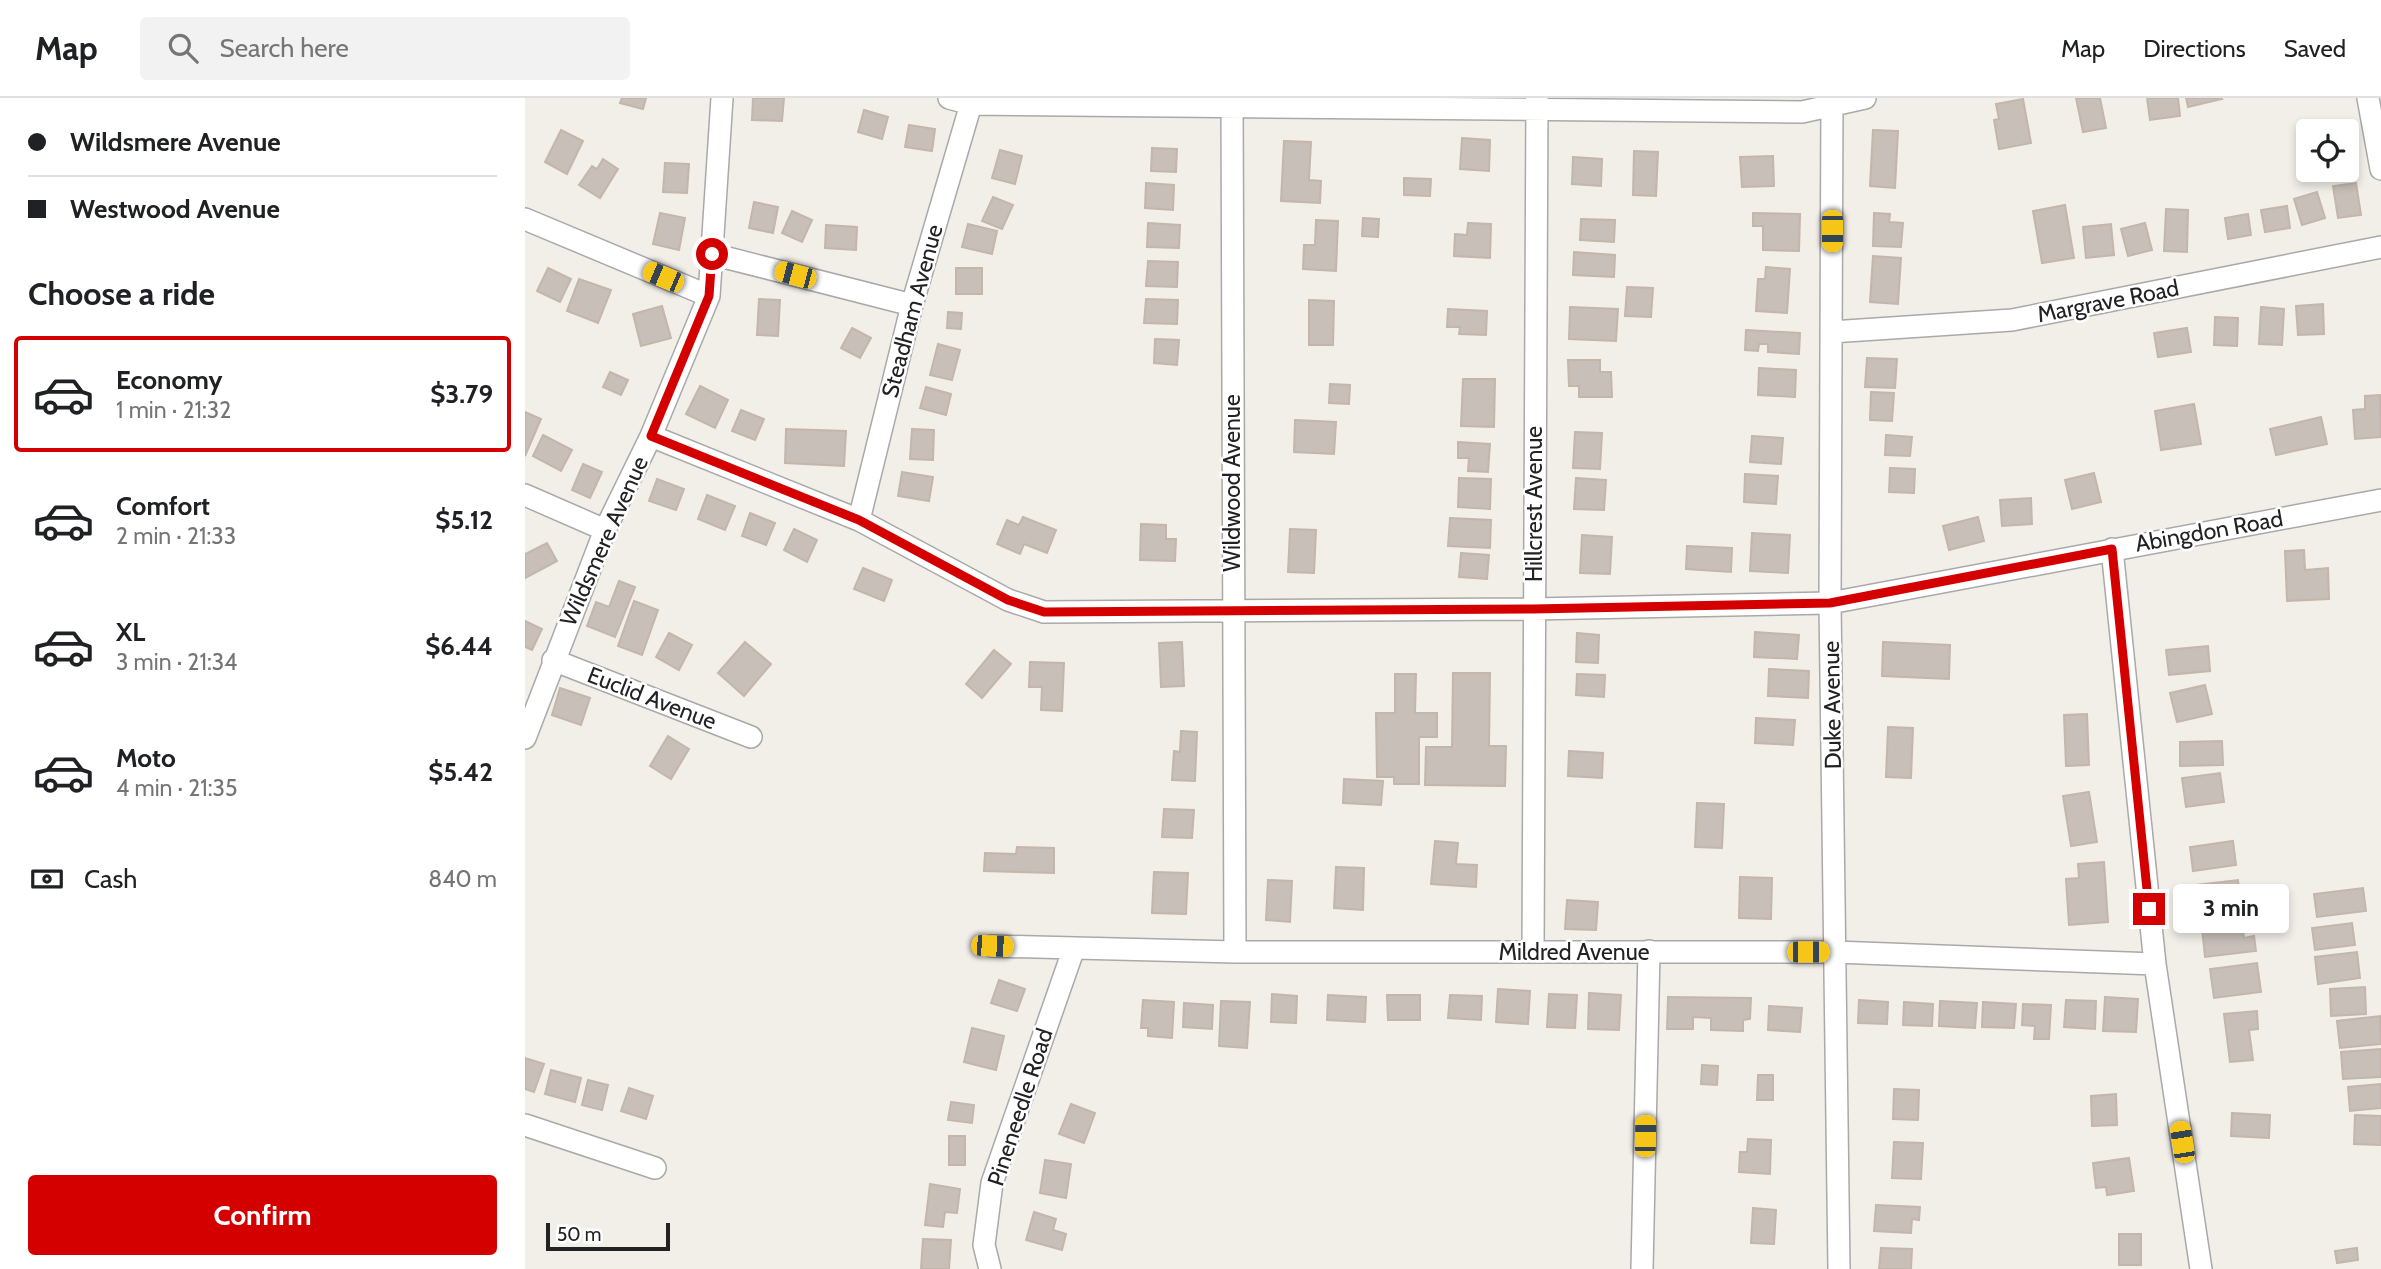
<!DOCTYPE html>
<meta charset="utf-8">
<style>
:root{--surface:#fff;--page:#f2f2f2;--text:#202124;--muted:#757577;--line:#e0e0e0;--accent:#d40000}
body{margin:0;font-family:Cabin,sans-serif;background:var(--page);color:var(--text);height:100vh;display:flex;flex-direction:column;font-size:26px;white-space:nowrap}
*{box-sizing:border-box;margin:0}
p{font-size:23px;color:var(--muted)}
.icon{flex:none;width:38px;height:38px;fill:none;stroke:currentColor;stroke-width:2;stroke-linecap:round;stroke-linejoin:round}
.map{position:relative;flex:1;overflow:hidden}
.drawer{display:flex;flex-direction:column;background:var(--surface);width:525px}
.drawer>*{flex:none}
.guide{display:grid;align-content:center;height:154px;padding:0 28px;background:var(--surface)}
.controls{position:absolute;left:1771px;top:21px;display:grid;gap:14px}
.controls a{display:grid;place-items:center;width:63px;height:63px;border-radius:7px;background:var(--surface);box-shadow:0 4px 10px #0003;font-size:35px}
.scale{position:absolute;left:21px;bottom:18px;width:124px;box-sizing:border-box;padding-left:7px;border:4px solid #222;border-top:0;font-size:19px;line-height:24px;white-space:nowrap;color:#222;-webkit-text-stroke:5px #fff;paint-order:stroke}
.end{position:absolute;width:32px;height:32px;margin:-16px;border:9px solid #d40000;background:#fff;box-shadow:0 0 0 4px #fff}
.from{border-radius:50%}
.bubble{position:absolute;height:49px;border-radius:7px;background:var(--surface);box-shadow:0 4px 10px #0003;font-size:23px;font-weight:700;line-height:49px;text-align:center}
.car{position:absolute;width:21px;height:42px;margin:-21px -10px;border-radius:9px;box-shadow:0 0 5px 2px #0007;background:linear-gradient(#f5c518 24%,#345 0 40%,#f5c518 0 76%,#345 0 86%,#f5c518 0)}
.guide b{display:flex;align-items:center;gap:24px;height:66px;font-size:26px}
.guide b+b{border-top:2px solid var(--line)}
.guide i{width:18px;height:18px;background:var(--text)}
ul{padding:0;list-style:none}
li{display:flex;align-items:center;gap:21px;height:116px;margin:0 14px 10px;padding:0 14px;border:4px solid transparent;border-radius:7px}
li div{flex:1}
li b{display:block;font-size:26px}
li em{font-style:normal;font-weight:700}
li.selected{border-color:var(--accent)}
li>.icon{width:63px;height:63px;stroke-width:1.5}
h2{padding:0 28px;font-size:32px;line-height:84px}
.pay{display:flex;align-items:center;gap:18px;height:77px;padding:0 28px;font-size:26px}
.pay p{margin-inline-start:auto}
.cta{display:flex;gap:14px;margin-top:auto;padding:14px 28px}
.cta a{flex:1;height:80px;border-radius:7px;background:var(--accent);color:#fff;font-size:28px;font-weight:700;line-height:80px;text-align:center}
header{display:flex;align-items:center;gap:42px;box-sizing:border-box;height:98px;padding:0 35px;background:var(--surface);border-bottom:2px solid var(--line)}
header strong{font-size:33px}
nav{display:flex;gap:38px;margin-inline-start:auto;font-size:24px}
.search{width:490px;height:63px;background:var(--page);display:flex;align-items:center;gap:18px;box-sizing:border-box;padding:0 24px;border-radius:7px;color:var(--muted);font-size:26px}
main{display:flex;flex:1;min-height:0}
.map>svg:first-child{display:block}
.building{fill:#c7bfb8;stroke:#c4b6ab;stroke-width:2}
.lines{fill:none;stroke-linecap:round;stroke-linejoin:round}
.minor-casing{stroke:#a9a9a9;stroke-width:24}
.minor{stroke:#fff;stroke-width:21}
.route{stroke:#d40000;stroke-width:9}
.labels{text-anchor:middle;stroke-width:5;stroke-linejoin:round;paint-order:stroke}
.street-label{font-size:23px;fill:#222;stroke:#fff}
</style>
<header>
<strong>Map</strong>
<div class="search"><svg class="icon" aria-label="search" viewBox="0 0 24 24"><circle cx="10" cy="10" r="6"/><path d="M15 15l6 6"/></svg>Search here</div>
<nav><a>Map</a><a>Directions</a><a>Saved</a></nav>
</header>
<main>
<section class="drawer">
<div class="guide">
<b><i class="from"></i>Wildsmere Avenue</b>
<b><i></i>Westwood Avenue</b>
</div>
<h2>Choose a ride</h2>
<ul>
<li class="selected"><svg class="icon" aria-label="car" viewBox="0 0 24 24"><path d="M5 17H2v-5l4-1 3-4h7l3 4 3 1v5h-3M9 17h6M6 11h13"/><circle cx="7" cy="17" r="2"/><circle cx="17" cy="17" r="2"/></svg><div><b>Economy</b><p>1 min · 21:32</p></div><em>$3.79</em></li>
<li><svg class="icon" aria-label="car" viewBox="0 0 24 24"><path d="M5 17H2v-5l4-1 3-4h7l3 4 3 1v5h-3M9 17h6M6 11h13"/><circle cx="7" cy="17" r="2"/><circle cx="17" cy="17" r="2"/></svg><div><b>Comfort</b><p>2 min · 21:33</p></div><em>$5.12</em></li>
<li><svg class="icon" aria-label="car" viewBox="0 0 24 24"><path d="M5 17H2v-5l4-1 3-4h7l3 4 3 1v5h-3M9 17h6M6 11h13"/><circle cx="7" cy="17" r="2"/><circle cx="17" cy="17" r="2"/></svg><div><b>XL</b><p>3 min · 21:34</p></div><em>$6.44</em></li>
<li><svg class="icon" aria-label="car" viewBox="0 0 24 24"><path d="M5 17H2v-5l4-1 3-4h7l3 4 3 1v5h-3M9 17h6M6 11h13"/><circle cx="7" cy="17" r="2"/><circle cx="17" cy="17" r="2"/></svg><div><b>Moto</b><p>4 min · 21:35</p></div><em>$5.42</em></li>
</ul>
<div class="pay"><svg class="icon" aria-label="cash" viewBox="0 0 24 24"><path d="M3 7h18v10H3z"/><circle cx="12" cy="12" r="2"/></svg>Cash<p>840 m</p></div>
<div class="cta"><a>Confirm</a></div>
</section>
<div class="map">
<svg width="1856" height="1171" viewBox="0 0 1856 1171">
<rect width="100%" height="100%" fill="#f2efe9"/>
<!-- building -->
<path class="building" d="M97 0H121L118 11 95 5Z
M228 0H259L257 23 227 22Z
M1551 0H1575L1581 30 1558 34Z
M1622 0H1653L1655 18 1625 22Z
M1661 0H1696L1697 1 1663 9Z
M1498 1 1506 45 1474 51 1469 22 1474 21 1471 6Z
M339 12 363 19 357 41 333 34Z
M384 27 410 31 407 53 380 49Z
M36 32 58 43 42 76 20 64Z
M1348 32 1373 33 1370 90 1345 88Z
M937 40 965 42 964 73 935 71Z
M759 43 786 44 784 82 796 83 795 105 756 103Z
M627 50 652 51 651 74 626 73Z
M475 52 497 58 490 86 467 80Z
M1109 53 1133 54 1131 98 1108 97Z
M1248 58 1249 88 1217 89 1215 59Z
M1048 59 1077 61 1076 88 1047 86Z
M78 61 93 71 75 100 54 87 67 68 72 71Z
M140 65 164 66 162 95 138 94Z
M879 80 906 81 905 98 879 97Z
M621 85 649 87 648 112 620 110Z
M1831 85 1836 117 1813 120 1808 88Z
M1792 94 1800 120 1777 127 1769 101Z
M468 99 488 107 477 131 457 123Z
M229 104 253 109 248 135 224 130Z
M1540 107 1549 160 1517 165 1508 113Z
M1762 108 1765 130 1740 134 1736 112Z
M1641 111 1663 112 1662 154 1639 153Z
M267 113 287 122 277 144 257 135Z
M135 115 160 120 154 152 128 146Z
M1228 115 1275 116 1274 153 1238 152V128H1228Z
M1349 115 1365 116 1364 124 1378 125 1376 149 1348 148Z
M1723 116 1726 137 1703 141 1700 120Z
M838 120 854 121 853 139 837 138Z
M1056 121 1090 122 1089 144 1055 142Z
M791 122 813 123 811 173 778 171 779 147H790Z
M623 125 655 127 654 150 622 149Z
M943 125 966 126 965 160 929 158 930 136 942 137Z
M1620 125 1627 152 1603 158 1596 131Z
M443 126 472 133 467 156 437 149Z
M1586 126 1589 157 1561 160 1558 129Z
M301 127 332 129 331 152 300 150Z
M1049 154 1090 157 1089 179 1048 177Z
M1348 158 1376 160 1373 206 1345 204Z
M623 163 653 164 652 189 621 188Z
M1241 169 1265 171 1262 215 1231 213 1233 181H1240Z
M23 170 46 181 35 204 12 193Z
M431 170H457V196H431Z
M54 181 86 192 73 225 42 213Z
M1102 189 1128 190 1126 219 1100 218Z
M234 201 255 202 253 238 232 237Z
M621 201 653 202 652 226 619 225Z
M784 202 809 203 808 247H784Z
M1798 206 1799 236 1773 237 1771 208Z
M137 208 146 240 116 248 108 216Z
M1045 209 1093 211 1091 243 1044 241Z
M1736 209 1759 211 1757 247 1734 246Z
M923 211 962 213 961 237 934 236 935 229H922Z
M423 214 437 215 436 231 422 230Z
M1690 219 1713 220 1712 248 1689 247Z
M327 230 346 240 335 260 316 250Z
M1662 230 1666 254 1633 259 1629 235Z
M1221 232 1275 235 1274 256 1243 254V246H1234L1233 253 1220 252Z
M630 241 654 242 652 267 629 265Z
M413 246 435 252 427 282 405 277Z
M1342 260 1372 261 1370 290 1340 289Z
M1043 262H1075V274H1086L1087 299H1054V288H1044Z
M1234 270 1271 272 1270 299 1233 297Z
M85 274 103 282 96 297 78 289Z
M938 281H970L969 329 936 328Z
M805 286 825 287 824 306 804 305Z
M175 288 203 302 190 330 161 316Z
M401 289 426 296 421 317 395 310Z
M1346 294 1369 295 1367 323 1345 322Z
M1855 297 1856 339 1830 341 1828 312 1840 311V298Z
M1669 306 1676 346 1636 352 1630 313Z
M216 312 239 321 230 342 207 333Z
M0 314 16 321 0 358Z
M1796 319 1802 346 1751 357 1745 331Z
M770 322 811 324 809 356 769 354Z
M261 331 321 333 319 368 260 365Z
M387 331 409 332 408 362 385 361Z
M1050 334 1077 335 1075 371 1048 370Z
M18 337 47 352 36 373 8 358Z
M1361 337 1387 339 1385 358 1360 357Z
M1227 338 1258 340 1256 366 1225 364Z
M933 344 965 346 963 374 943 373 944 360H933Z
M58 366 77 374 65 400 47 392Z
M1365 370 1390 371 1389 395 1364 394Z
M377 374 408 379 404 403 373 398Z
M1569 375 1576 404 1547 411 1540 382Z
M1220 376 1253 378 1251 406 1219 404Z
M934 380 966 381 965 411 933 409Z
M1051 380 1081 382 1079 412 1049 411Z
M132 381 159 391 151 412 124 403Z
M182 397 210 408 200 432 173 421Z
M1506 400 1507 426 1477 428 1475 402Z
M225 415 250 425 241 447 217 438Z
M498 419 531 432 522 455 499 446 495 456 472 446 482 422 494 427Z
M1453 419 1459 443 1424 452 1418 428Z
M925 420 966 422 965 450 923 448Z
M616 426 641 427V441H651L650 463 615 462Z
M269 431 292 442 282 464 259 452Z
M765 431 791 432 789 475 763 474Z
M1227 435 1265 437 1263 475 1225 473Z
M1057 437 1087 439 1085 476 1055 475Z
M22 445 32 463 0 480V456Z
M1162 448 1207 450 1206 474 1161 471Z
M1779 452 1780 472 1803 470 1804 501 1762 503 1760 453Z
M936 455 964 457 962 481 934 479Z
M338 470 367 482 359 503 329 491Z
M94 483 110 489 90 539 62 528 71 504 84 509Z
M109 503 133 512 117 557 93 548Z
M0 523 17 531 7 552 0 549Z
M1230 534 1274 537 1272 561 1229 559Z
M144 535 167 547 154 572 131 559Z
M1052 535 1074 537 1073 565 1051 564Z
M220 544 246 566 219 598 193 575Z
M657 544 659 588 636 589 634 545Z
M1358 544 1425 547 1424 581 1357 578Z
M1683 548 1685 573 1644 577 1641 552Z
M469 552 486 566 457 600 441 586Z
M505 564 539 565 537 613 516 612 517 589H504Z
M1244 571 1284 573 1283 600 1243 598Z
M928 575H965L964 648H981L980 688 900 687 901 649H927Z
M870 576H891L890 615H912V639H894V686H869V679H852L851 615H870Z
M1052 576 1080 577 1079 599 1051 597Z
M1680 587 1687 616 1652 624 1645 595Z
M35 590 65 600 56 627 27 617Z
M1562 616 1564 667 1541 668 1539 617Z
M1231 620 1270 622 1268 647 1230 645Z
M1363 629 1388 630 1386 680 1361 679Z
M656 633 672 634 670 683 647 682 649 653 655 654Z
M143 638 164 651 146 681 125 668Z
M1697 643 1698 667 1655 668V644Z
M1044 653 1078 655 1077 680 1043 678Z
M1695 675 1699 704 1661 709 1657 680Z
M819 681 858 683 856 707 818 705Z
M1564 694 1572 744 1546 748 1538 698Z
M1172 705 1199 706 1197 750 1170 749Z
M639 711 669 712 667 740 637 739Z
M910 743 933 745 931 766 952 767 951 789 906 786Z
M1708 743 1711 767 1668 773 1665 749Z
M492 749 529 750V775L459 773 460 755 491 756Z
M1579 764 1583 824 1544 827 1541 781 1554 780 1553 766Z
M811 769 839 770 838 812 809 810Z
M629 774 663 775 661 816 627 815Z
M1215 779 1247 780 1246 821 1214 820Z
M743 782 767 783 765 824 741 822Z
M1713 782 1716 809 1674 814 1670 787Z
M1838 790 1841 813 1792 819 1789 796Z
M1042 802 1073 804 1071 832 1040 831Z
M1717 825 1719 840 1729 838 1731 853 1680 859 1677 830Z
M1827 825 1830 847 1790 852 1787 830Z
M1832 854 1835 880 1793 886 1790 859Z
M1732 865 1736 894 1689 900 1685 871Z
M474 882 500 891 492 913 466 905Z
M1840 889 1841 916 1806 918 1805 891Z
M973 891 1005 893 1003 926 971 924Z
M1064 895 1096 897 1094 932 1063 931Z
M747 896 772 898 771 925 746 924Z
M1024 896 1052 897 1050 930 1022 929Z
M803 897 841 899 840 924 802 922Z
M862 897H895V922H863Z
M925 897 957 898 956 922 923 920Z
M1143 899 1226 900 1225 921 1218 922V933L1186 932V920L1168 919V931H1142Z
M1580 899 1613 901 1611 934 1578 933Z
M618 902 649 904 647 940 623 938V930H616Z
M1334 902 1363 904 1362 926 1333 925Z
M1541 902 1571 903 1570 931 1539 929Z
M696 903 725 904 722 950 694 948Z
M1415 903 1452 905 1450 930 1414 928Z
M1379 904 1408 906 1407 928 1378 927Z
M1458 904 1491 906 1489 930 1457 929Z
M659 905 688 907 687 931 658 929Z
M1498 906 1526 907 1524 941H1509L1510 928 1497 927Z
M1244 908 1277 910 1275 934 1243 932Z
M1732 913 1733 931 1724 932 1728 962 1705 964 1699 916Z
M1855 918 1856 946 1815 950 1812 923Z
M447 930 479 938 471 972 439 964Z
M1856 951V979L1818 981 1816 954Z
M0 960 19 966 9 994 0 991Z
M1177 967 1193 968 1192 987 1176 986Z
M26 972 56 980 50 1004 20 996Z
M1233 977H1248V1002H1232Z
M63 982 83 987 77 1012 57 1007Z
M1856 986V1010L1825 1013 1823 989Z
M104 990 128 998 121 1021 96 1013Z
M1369 991 1394 992 1393 1022 1368 1021Z
M1591 996 1592 1027 1567 1028 1566 998Z
M426 1004 449 1007 447 1025 423 1022Z
M546 1006 570 1015 559 1045 534 1036Z
M1707 1015 1745 1017 1744 1040 1706 1038Z
M1830 1017 1856 1018V1047L1829 1046Z
M424 1038H440V1067H424Z
M1223 1041 1246 1042 1245 1076 1214 1074 1215 1054H1222Z
M1369 1044 1398 1045 1396 1081 1367 1080Z
M1604 1060 1609 1093 1582 1097 1581 1089 1571 1090 1568 1065Z
M520 1062 546 1066 541 1100 515 1095Z
M405 1086 435 1091 432 1115 420 1114 418 1129 400 1127Z
M1351 1107 1395 1109 1394 1122 1387 1121 1386 1135 1349 1133Z
M1228 1110 1251 1112 1249 1146 1226 1145Z
M509 1114 531 1121 528 1132 541 1136 537 1152 501 1142Z
M1594 1136H1616V1167H1594Z
M398 1141 426 1142 424 1171H396Z
M1356 1150 1387 1151 1386 1171H1354Z
M1832 1150 1833 1162 1812 1165 1810 1153Z"/>
<g class="lines">
<!-- minor casing -->
<g class="minor-casing">
<path id="minor" d="M424 0 446 6 1277 14 1340 0
M707 0 710 854
M1307 0 1305 505 1314 1171
M1843 0 1856 71
M0 121 184 198
M187 156 387 207
M1306 234 1487 222 1856 149
M126 338 334 422 483 502 519 514 1008 511 1305 505 1856 402
M0 397 80 432
M334 422 387 207 446 6
M1587 451 1630 866 1676 1171
M28 562 226 639
M0 640 80 432 126 338 184 198 197 0
M467 848 710 854H1310L1630 866
M1008 854 1012 0
M0 1027 130 1070
M465 1171 459 1147 467 1085 549 850
M1117 1171 1124 853"/>
</g>
<!-- minor -->
<use href="#minor" class="minor"/>
</g>
<g class="lines">
<!-- route -->
<path class="route" d="M187 156 184 198 126 338 334 422 483 502 519 514 1008 511 1305 505 1587 451 1624 811"/>
</g>
<g class="labels">
<!-- street labels -->
<g class="street-label">
<text transform="translate(1583 203) rotate(-11)" y="8">Margrave Road</text>
<text transform="translate(387 213) rotate(-75)" y="8">Steadham Avenue</text>
<text transform="translate(707 385) rotate(-90)" y="8">Wildwood Avenue</text>
<text transform="translate(1009 406) rotate(-90)" y="8">Hillcrest Avenue</text>
<text transform="translate(1684 433) rotate(-10)" y="8">Abingdon Road</text>
<text transform="translate(79 443) rotate(-66)" y="8">Wildsmere Avenue</text>
<text transform="translate(127 600) rotate(21)" y="8">Euclid Avenue</text>
<text transform="translate(1307 607) rotate(-91)" y="8">Duke Avenue</text>
<text x="1049" y="862">Mildred Avenue</text>
<text transform="translate(495 1009) rotate(-72)" y="8">Pineneedle Road</text>
</g>
</g>
</svg>
<div class="controls">
<a><svg class="icon" aria-label="locate" viewBox="0 0 24 24"><circle cx="12" cy="12" r="6"/><path d="M12 2v4M12 18v4M2 12h4M18 12h4"/></svg></a>
</div>
<div class="scale">50 m</div>
<i class="end from" style="left:187px;top:156px"></i>
<i class="end" style="left:1624px;top:811px"></i>
<div class="bubble" style="left:1648px;top:786px;width:116px">3 min</div>
<i class="car" style="left:1307px;top:133px;rotate:180deg"></i>
<i class="car" style="left:270px;top:177px;rotate:285deg"></i>
<i class="car" style="left:138px;top:179px;rotate:293deg"></i>
<i class="car" style="left:467px;top:848px;rotate:92deg"></i>
<i class="car" style="left:1283px;top:854px;rotate:90deg"></i>
<i class="car" style="left:1120px;top:1038px;rotate:1deg"></i>
<i class="car" style="left:1657px;top:1044px;rotate:351deg"></i>
</div>
</main>
